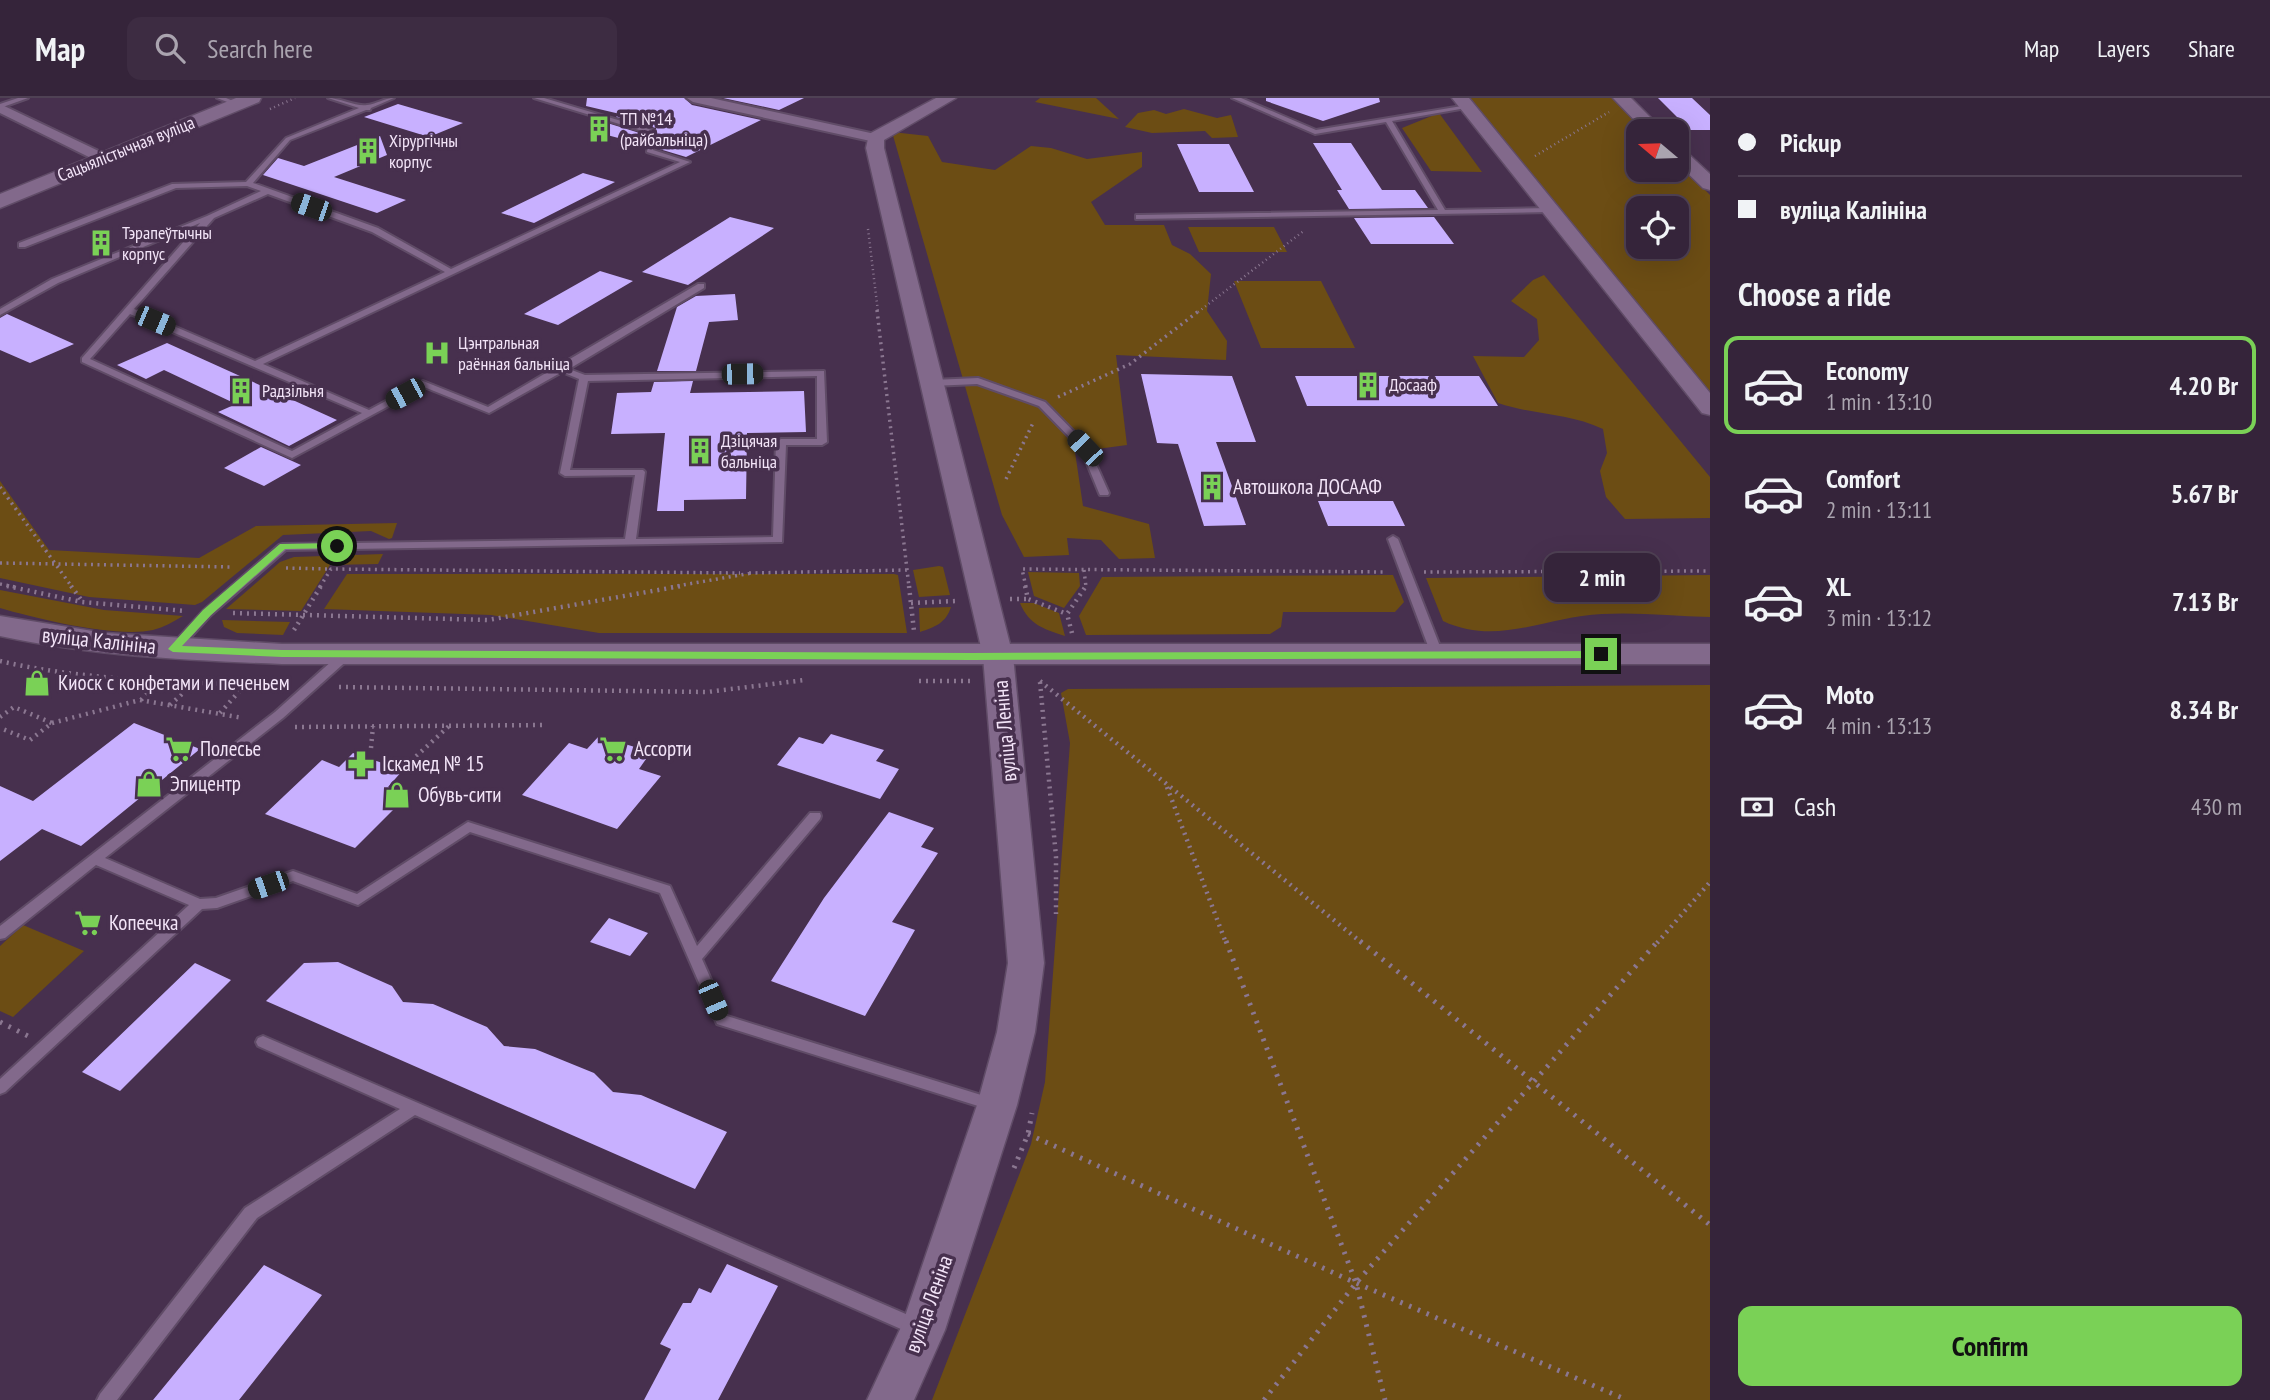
<!DOCTYPE html>
<meta charset="utf-8">
<style>
:root{--surface:#35243a;--page:#3d2c42;--text:#f1f3f6;--muted:#aaa4af;--line:#4f4154;--accent:#7ad156}
body{margin:0;font-family:"PT Sans Narrow",sans-serif;background:var(--page);color:var(--text);height:100vh;display:flex;flex-direction:column;font-size:26px;white-space:nowrap}
*{box-sizing:border-box;margin:0}
p{font-size:23px;color:var(--muted)}
.icon{flex:none;width:38px;height:38px;fill:none;stroke:currentColor;stroke-width:2;stroke-linecap:round;stroke-linejoin:round}
.map{position:relative;flex:1;overflow:hidden}
.drawer{display:flex;flex-direction:column;background:var(--surface);width:560px}
.drawer>*{flex:none}
.top-card{display:grid;align-content:center;height:154px;padding:0 28px;background:var(--surface)}
.needle{width:46px;rotate:289deg}
.controls{position:absolute;left:1626px;top:21px;display:grid;gap:14px}
.controls a{display:grid;place-items:center;width:63px;height:63px;border-radius:14px;background:var(--surface);box-shadow:0 7px 28px #0002,0 0 0 2px var(--line);font-size:35px}
.end{position:absolute;width:32px;height:32px;margin:-16px;border:9px solid #7ad156;background:#111;box-shadow:0 0 0 4px #111}
.from{border-radius:50%}
.bubble{position:absolute;height:49px;border-radius:14px;background:var(--surface);box-shadow:0 7px 28px #0002,0 0 0 2px var(--line);font-size:23px;font-weight:800;line-height:49px;text-align:center}
.car{position:absolute;width:21px;height:42px;margin:-21px -10px;border-radius:9px;box-shadow:0 0 5px 2px #0007;background:linear-gradient(#222 24%,#8ab4d8 0 40%,#222 0 76%,#8ab4d8 0 86%,#222 0)}
.top-card b{display:flex;align-items:center;gap:24px;height:66px;font-size:26px}
.top-card b+b{border-top:2px solid var(--line)}
.top-card i{width:18px;height:18px;background:var(--text)}
ul{padding:0;list-style:none}
li{display:flex;align-items:center;gap:21px;height:98px;margin:0 14px 10px;padding:0 14px;border:4px solid transparent;border-radius:14px}
li div{flex:1}
li b{display:block;font-size:26px}
li em{font-style:normal;font-weight:800}
li.active{border-color:var(--accent)}
li>.icon{width:63px;height:63px;stroke-width:1.5}
h2{padding:0 28px;font-size:32px;line-height:84px}
.pay{display:flex;align-items:center;gap:18px;height:77px;padding:0 28px;font-size:26px}
.pay p{margin-inline-start:auto}
.button{display:flex;gap:14px;margin-top:auto;padding:14px 28px}
.button a{flex:1;height:80px;border-radius:14px;background:var(--accent);color:#111;font-size:28px;font-weight:800;line-height:80px;text-align:center}
header{display:flex;align-items:center;gap:42px;box-sizing:border-box;height:98px;padding:0 35px;background:var(--surface);border-bottom:2px solid var(--line)}
header strong{font-size:33px}
nav{display:flex;gap:38px;margin-inline-start:auto;font-size:24px}
.search{width:490px;height:63px;background:var(--page);display:flex;align-items:center;gap:18px;box-sizing:border-box;padding:0 24px;border-radius:14px;color:var(--muted);font-size:26px}
main{display:flex;flex:1;min-height:0}
.map>svg:first-child{display:block}
.green{fill:#6c4d14;fill-rule:evenodd}
.building{fill:#c8b0ff}
.lines{fill:none;stroke-linecap:round;stroke-linejoin:round}
.service-casing{stroke:#604c67;stroke-width:4}
.minor-casing{stroke:#604c67;stroke-width:4}
.tertiary-casing{stroke:#604c67;stroke-width:3}
.secondary-casing{stroke:#604c67;stroke-width:3}
.path-far3{stroke:#8b7791;stroke-width:2.5;stroke-dasharray:1 3.5;stroke-linecap:butt}
.path-far2{stroke:#8b7791;stroke-width:3.5;stroke-dasharray:2 4.5;stroke-linecap:butt}
.path-far1{stroke:#8b7791;stroke-width:4.5;stroke-dasharray:2 5;stroke-linecap:butt}
.path{stroke:#8b7791;stroke-width:5;stroke-dasharray:2.5 7;stroke-linecap:butt}
.service{fill:#82698b;fill-rule:evenodd}
.minor{fill:#82698b;fill-rule:evenodd}
.tertiary{fill:#82698b;fill-rule:evenodd}
.secondary{fill:#82698b;fill-rule:evenodd}
.route{fill:#7ad156}
.labels{text-anchor:middle;stroke-width:7;stroke-linejoin:round;paint-order:stroke}
.far-poi-label{font-size:18px;fill:#f3e4f8;stroke:#47304e;text-anchor:start}
.far-street-label{font-size:18px;fill:#f3e4f8;stroke:#47304e}
.poi-label{font-size:21px;fill:#f3e4f8;stroke:#47304e;text-anchor:start}
.street-label{font-size:21px;fill:#f3e4f8;stroke:#47304e}
</style>
<header>
<strong>Map</strong>
<div class="search"><svg class="icon" aria-label="search" viewBox="0 0 24 24"><circle cx="10" cy="10" r="6"/><path d="M15 15l6 6"/></svg>Search here</div>
<nav><a>Map</a><a>Layers</a><a>Share</a></nav>
</header>
<main>
<div class="map">
<svg width="1710" height="1302" viewBox="0 0 1710 1302">
<rect width="100%" height="100%" fill="#47304e"/>
<!-- green -->
<path class="green" d="M1040 0H1096L1119 21 1035 4Z
M1465 0H1612L1645 33H1638V72H1676L1677 64 1710 97V298ZM1638 110H1676V149H1638Z
M1184 11 1217 20 1231 17 1238 39 1212 40 1205 33 1152 35 1125 29 1138 15 1154 12 1166 16Z
M1439 15 1482 74 1431 73 1402 30Z
M892 34 928 38 942 64 995 72 1031 48 1051 50 1087 61 1142 54V69L1091 104 1105 127H1164L1172 147 1190 156 1211 176 1207 213 1227 243 1226 262 1116 257 1127 347 1075 354 1083 408 1149 426 1155 460 1119 461 1101 442 1067 440 1069 457 1024 459 1002 417Z
M1188 129H1274L1287 154H1199Z
M1544 177 1710 379V420L1625 421 1606 399 1600 373 1607 355 1603 331C1569 315 1533 317 1498 305L1473 258 1524 259 1539 242 1537 221 1511 203 1533 182Z
M1234 183H1321L1355 250H1261Z
M0 383 49 452 199 460 256 428 397 425 392 440 389 441 371 433 283 437 202 504 195 507 89 499 0 480Z
M383 456 378 466 330 467 301 513 226 511 280 464 294 459Z
M939 468 943 469 950 497 919 499 913 472Z
M1028 474 1079 475 1080 488 1064 510 1034 498Z
M347 476H894L898 477 907 535H599L491 517 324 511Z
M1393 477 1404 504 1395 514H1283L1281 529 1270 536 1086 537 1079 518 1102 479Z
M1710 477V519C1674 518 1638 514 1602 516 1547 518 1498 549 1443 523L1426 480Z
M0 492 104 512 183 518C173 524 164 529 153 532 117 540 37 521 0 510Z
M1020 505H1034L1059 515 1065 538C1044 531 1029 527 1020 505Z
M951 509C946 525 935 529 920 534L919 510Z
M222 522 290 524 283 537 237 535 224 529Z
M1710 587V1302H932L1031 1046 1045 984 1070 645 1061 595 1068 591Z
M23 827 84 853 13 919 0 913V848Z"/>
<!-- building -->
<path class="building" d="M587 0H684L692 7 761 22 686 59 656 50V30L616 19 620 16 586 8Z
M723 0H804L779 12Z
M1266 0H1379L1380 4 1323 23 1266 3Z
M1658 0H1692L1710 17V32H1690Z
M398 6 463 25 429 39 364 19Z
M604 24 646 37 645 47 588 32Z
M380 38 387 57 334 79 406 102 377 115 263 77 278 60 304 68Z
M1313 45H1351L1382 92H1415L1428 110 1349 111 1337 92H1342Z
M1177 46H1229L1254 94H1199Z
M583 75 615 84 534 125 501 115Z
M730 119 774 130 688 187 642 174Z
M1434 119 1454 146H1371L1354 120Z
M600 173 633 183 558 227 524 216Z
M735 196 738 222 709 224 696 273H657L677 209 696 198Z
M7 216 74 246 30 265 0 252V220Z
M167 245 337 322 289 348 218 314 236 306 164 272 146 281 117 267Z
M1141 276 1232 278 1256 344H1216L1246 427 1204 428 1178 346 1157 345Z
M1295 278H1479L1498 308H1307Z
M693 283 690 295 804 293 806 334 747 335 746 401 684 402V413H657L665 335 611 336 617 295 651 294 654 284Z
M261 349 301 367 264 388 224 370Z
M1318 403H1393L1405 428H1328Z
M134 625 200 651 81 748 42 731 0 763V688L33 703Z
M831 636 884 652 876 663 899 671 880 701 777 667 799 639 823 646Z
M599 638 651 654 639 671 661 678 617 731 522 697 569 645 587 651Z
M353 655 403 672 388 689 409 696 355 750 265 716 322 662 339 669Z
M889 714 934 730 921 749 938 755 892 824 915 832 865 918 771 883 824 800Z
M609 820 648 835 630 858 590 844Z
M338 864 392 888 403 904 433 906 487 929 504 948 535 951 594 975 613 994 641 997 727 1034 695 1091 266 903 304 865Z
M195 865 231 882 120 993 82 974Z
M727 1166 778 1188 718 1302H644L671 1251 660 1246 683 1205H691L699 1190 711 1195Z
M264 1167 322 1197 239 1302H153Z"/>
<g class="lines">
<!-- service casing -->
<g class="service-casing">
<path id="service" d="M18 0H28L0 10V6Z
M217 0H226L240 6 235 7Z
M328 0C340 0 357 9 367 7 377 6 384 0 394 0L371 10 370 12H366L290 42 253 85 378 130 451 171 680 64 647 54 649 35 534 0H544L655 33 653 52 690 64 263 266 369 312 423 283 488 309 698 186H704V190L569 271 585 277 824 273 827 344 822 347H786L782 444 286 452 211 517 178 553H170L168 551 170 549 203 513 279 447 283 446 625 441 635 377 565 378 560 375 579 281 562 274 489 315 424 289 292 360 82 264V260L200 125 58 185 0 217V211L52 181 207 118 261 93 247 88 176 90 25 149H19V145L172 86 246 84 286 40 359 10ZM268 96 372 134 445 174 255 263 134 211 214 120ZM130 216 362 315 292 353 90 261ZM817 278V341H781L776 344 773 439 636 441 645 374 643 372H570L588 283Z
M1232 0H1241L1316 32 1468 7 1469 8 1466 10 1392 23 1445 112 1550 110 1554 112 1550 114 1136 121V117H1139L1438 112 1386 24 1315 36Z
M978 280 1045 304 1088 348 1109 395 1108 397H1100L1099 395 1081 351 1039 308 977 286 932 288 927 285 932 282Z
M1393 438 1398 441 1443 556 1441 559H1433L1431 556 1388 441Z
M347 552 351 553 353 556 351 559 283 620 105 760 200 801 216 800 293 773 357 796 468 724 670 788 697 848 810 715H820L821 718 820 721 702 861 727 918 994 1001 999 1002 1002 1007 999 1012 994 1013 717 926 660 795 470 734 358 807 293 783 217 810 202 811 5 994 0 996V981L189 807 96 767 5 840 0 841V828L275 614 343 553Z
M263 938 922 1223 925 1229 922 1235 916 1237 910 1235 415 1017 257 1120 117 1302H97L100 1296 245 1110 400 1011 258 948 256 944 258 940Z"/>
</g>
<!-- minor casing -->
<g class="minor-casing">
<path id="minor" d="M687 0H711L875 36 882 40 875 44 693 4Z
M0 6 107 57 109 60 107 63H97L0 15Z"/>
</g>
<!-- tertiary casing -->
<g class="tertiary-casing">
<path id="tertiary" d="M936 0H956L884 42V50L1013 558 1044 865 1035 934 1017 1007 945 1232 914 1302H867L902 1227 977 1007 997 934 1008 865 983 558 866 50 869 36Z
M1452 0H1469L1710 295V317L1702 315Z
M1613 0H1631L1664 33H1645Z
M1676 49 1682 50 1710 76V92L1703 90 1676 64Z"/>
</g>
<!-- secondary casing -->
<g class="secondary-casing">
<path id="secondary" d="M236 0H261L259 4 0 110V96Z
M0 518 105 535 282 546H1710V566H282C187 562 93 558 0 538Z"/>
</g>
<!-- path-far3 -->
<path class="path-far3" d="M270 11 295 0
M1535 58 1609 14
M868 131 878 214
M1198 214 1305 132"/>
<!-- path-far2 -->
<path class="path-far2" d="M877 212 909 489
M1058 299 1130 266 1200 212
M1006 381 1034 323
M0 389 72 489
M0 465 232 469
M286 470 330 471
M1084 472 1086 489
M1424 474 1710 473
M749 475 907 472
M0 486 15 489
M320 489 331 471 740 475
M671 489 752 475
M1026 489 1022 471 1387 474"/>
<!-- path-far1 -->
<path class="path-far1" d="M7 488 82 504 186 513
M71 488 82 503
M909 488 914 533
M1025 488 1028 501 1067 516
M1010 501H1028
M911 505 956 503
M233 515 488 522 681 488
M294 532 321 488
M1072 535 1067 516 1086 488
M0 563C89 584 192 584 284 588
M919 583H972
M1040 583 1362 845
M1040 584 1056 759V816
M339 589 707 594 805 582
M141 602 158 583
M170 607 194 585
M220 615 244 588
M0 619 14 609 52 625 30 642 0 630
M52 625 140 602 243 620
M295 629 546 627
M371 650 373 628
M411 663 449 628
M1167 689 1226 845
M1657 845 1710 784"/>
<!-- path -->
<path class="path" d="M1226 843 1356 1185 1385 1302
M1360 843 1710 1127
M0 924 28 938
M1028 1036 1356 1185 1627 1302
M1014 1070 1028 1036 1032 1015
M1264 1302 1356 1185 1658 843"/>
<!-- service -->
<use href="#service" class="service"/>
<!-- minor -->
<use href="#minor" class="minor"/>
<!-- tertiary -->
<use href="#tertiary" class="tertiary"/>
<!-- secondary -->
<use href="#secondary" class="secondary"/>
</g>
<!-- route -->
<path class="route" d="M337 445 340 446V450L285 451 211 517 182 548 282 552 971 555 1601 553 1606 556 1601 560 971 562 282 559 173 554 168 551 203 512 280 446Z"/>
<!-- icons -->
<defs>
<g id="building-bare" transform="scale(2.1)"><path d="M-4-6H4V6H1V3H-1V6H-4ZM-2.5-4.3h1.7v1.8h-1.7ZM.8-4.3h1.7v1.8H.8ZM-2.5-1h1.7V.8h-1.7ZM.8-1h1.7V.8H.8Z" fill="#7ad156" stroke="#47304e" stroke-width="2.5" paint-order="stroke"/></g>
<g id="hospital-bare" transform="scale(2.1)"><path d="M-5-5h3v3.5h4V-5h3V5h-3V1.5h-4V5h-3Z" fill="#7ad156" stroke="#47304e" stroke-width="2.5" paint-order="stroke"/></g>
<g id="shop-bare" transform="scale(2.1)"><path d="M-5-2.5h2.3a2.7 3.5 0 0 1 5.4 0H5L5.5 6h-11ZM-1.5-2.5h3a1.5 2.3 0 0 0-3 0Z" fill="#7ad156" stroke="#47304e" stroke-width="2.5" paint-order="stroke"/></g>
<g id="supermarket-bare" transform="scale(2.1)"><path d="M-6-5.5h2.5l.6 2H6L4.5 2H-2.5L-4.4-4H-6ZM-1.5 3.2a1.3 1.3 0 1 0 .1 0ZM3 3.2a1.3 1.3 0 1 0 .1 0Z" fill="#7ad156" stroke="#47304e" stroke-width="2.5" paint-order="stroke"/></g>
<g id="pharmacy-bare" transform="scale(2.1)"><path d="M-2-6h4v4h4v4h-4v4h-4v-4h-4v-4h4Z" fill="#7ad156" stroke="#47304e" stroke-width="2.5" paint-order="stroke"/></g>
</defs>
<g fill-rule="evenodd">
<use href="#building-bare" x="599" y="31"/>
<use href="#building-bare" x="368" y="53"/>
<use href="#building-bare" x="101" y="145"/>
<use href="#hospital-bare" x="437" y="255"/>
<use href="#building-bare" x="1368" y="287"/>
<use href="#building-bare" x="241" y="293"/>
<use href="#building-bare" x="700" y="353"/>
<use href="#building-bare" x="1212" y="389"/>
<use href="#shop-bare" x="37" y="585"/>
<use href="#supermarket-bare" x="179" y="651"/>
<use href="#supermarket-bare" x="613" y="651"/>
<use href="#pharmacy-bare" x="361" y="666"/>
<use href="#shop-bare" x="149" y="686"/>
<use href="#shop-bare" x="397" y="697"/>
<use href="#supermarket-bare" x="88" y="825"/>
</g>
<g class="labels">
<!-- far-poi labels -->
<g class="far-poi-label">
<text x="620" y="27">ТП №14<tspan x="620" dy="21">(райбальніца)</tspan></text>
<text x="389" y="49">Хірургічны<tspan x="389" dy="21">корпус</tspan></text>
<text x="122" y="141">Тэрапеўтычны<tspan x="122" dy="21">корпус</tspan></text>
<text x="458" y="251">Цэнтральная<tspan x="458" dy="21">раённая бальніца</tspan></text>
<text x="1389" y="293">Досааф</text>
<text x="262" y="299">Радзільня</text>
<text x="721" y="349">Дзіцячая<tspan x="721" dy="21">бальніца</tspan></text>
</g>
<!-- far-street labels -->
<g class="far-street-label">
<text transform="translate(126 51) rotate(-22)" y="6">Сацыялістычная вуліца</text>
</g>
<!-- poi labels -->
<g class="poi-label">
<text x="1233" y="396">Автошкола ДОСААФ</text>
<text x="58" y="592">Киоск с конфетами и печеньем</text>
<text x="200" y="658">Полесье</text>
<text x="634" y="658">Ассорти</text>
<text x="382" y="673">Іскамед № 15</text>
<text x="170" y="693">Эпицентр</text>
<text x="418" y="704">Обувь-сити</text>
<text x="109" y="832">Копеечка</text>
</g>
<!-- street labels -->
<g class="street-label">
<text transform="translate(99 543) rotate(6)" y="7">вуліца Калініна</text>
<text transform="translate(1005 633) rotate(-95)" y="7">вуліца Леніна</text>
<text transform="translate(929 1206) rotate(-70)" y="7">вуліца Леніна</text>
</g>
</g>
</svg>
<div class="controls">
<a><svg class="needle" viewBox="-14 -14 28 28"><path d="M0-13l5 13h-10z" fill="#e53935"/><path d="M0 13l5-13h-10z" fill="#aaa4af"/></svg></a>
<a><svg class="icon" aria-label="locate" viewBox="0 0 24 24"><circle cx="12" cy="12" r="6"/><path d="M12 2v4M12 18v4M2 12h4M18 12h4"/></svg></a>
</div>
<i class="end from" style="left:337px;top:448px"></i>
<i class="end" style="left:1601px;top:556px"></i>
<div class="bubble" style="left:1544px;top:455px;width:116px">2 min</div>
<i class="car" style="left:311px;top:109px;rotate:289deg"></i>
<i class="car" style="left:155px;top:223px;rotate:113deg"></i>
<i class="car" style="left:742px;top:276px;rotate:89deg"></i>
<i class="car" style="left:405px;top:296px;rotate:242deg"></i>
<i class="car" style="left:1085px;top:350px;rotate:316deg"></i>
<i class="car" style="left:268px;top:787px;rotate:251deg"></i>
<i class="car" style="left:713px;top:902px;rotate:157deg"></i>
</div>
<section class="drawer">
<div class="top-card">
<b><i class="from"></i>Pickup</b>
<b><i></i>вуліца Калініна</b>
</div>
<h2>Choose a ride</h2>
<ul>
<li class="active"><svg class="icon" aria-label="car" viewBox="0 0 24 24"><path d="M5 17H2v-5l4-1 3-4h7l3 4 3 1v5h-3M9 17h6M6 11h13"/><circle cx="7" cy="17" r="2"/><circle cx="17" cy="17" r="2"/></svg><div><b>Economy</b><p>1 min · 13:10</p></div><em>4.20 Br</em></li>
<li><svg class="icon" aria-label="car" viewBox="0 0 24 24"><path d="M5 17H2v-5l4-1 3-4h7l3 4 3 1v5h-3M9 17h6M6 11h13"/><circle cx="7" cy="17" r="2"/><circle cx="17" cy="17" r="2"/></svg><div><b>Comfort</b><p>2 min · 13:11</p></div><em>5.67 Br</em></li>
<li><svg class="icon" aria-label="car" viewBox="0 0 24 24"><path d="M5 17H2v-5l4-1 3-4h7l3 4 3 1v5h-3M9 17h6M6 11h13"/><circle cx="7" cy="17" r="2"/><circle cx="17" cy="17" r="2"/></svg><div><b>XL</b><p>3 min · 13:12</p></div><em>7.13 Br</em></li>
<li><svg class="icon" aria-label="car" viewBox="0 0 24 24"><path d="M5 17H2v-5l4-1 3-4h7l3 4 3 1v5h-3M9 17h6M6 11h13"/><circle cx="7" cy="17" r="2"/><circle cx="17" cy="17" r="2"/></svg><div><b>Moto</b><p>4 min · 13:13</p></div><em>8.34 Br</em></li>
</ul>
<div class="pay"><svg class="icon" aria-label="cash" viewBox="0 0 24 24"><path d="M3 7h18v10H3z"/><circle cx="12" cy="12" r="2"/></svg>Cash<p>430 m</p></div>
<div class="button"><a>Confirm</a></div>
</section>
</main>
